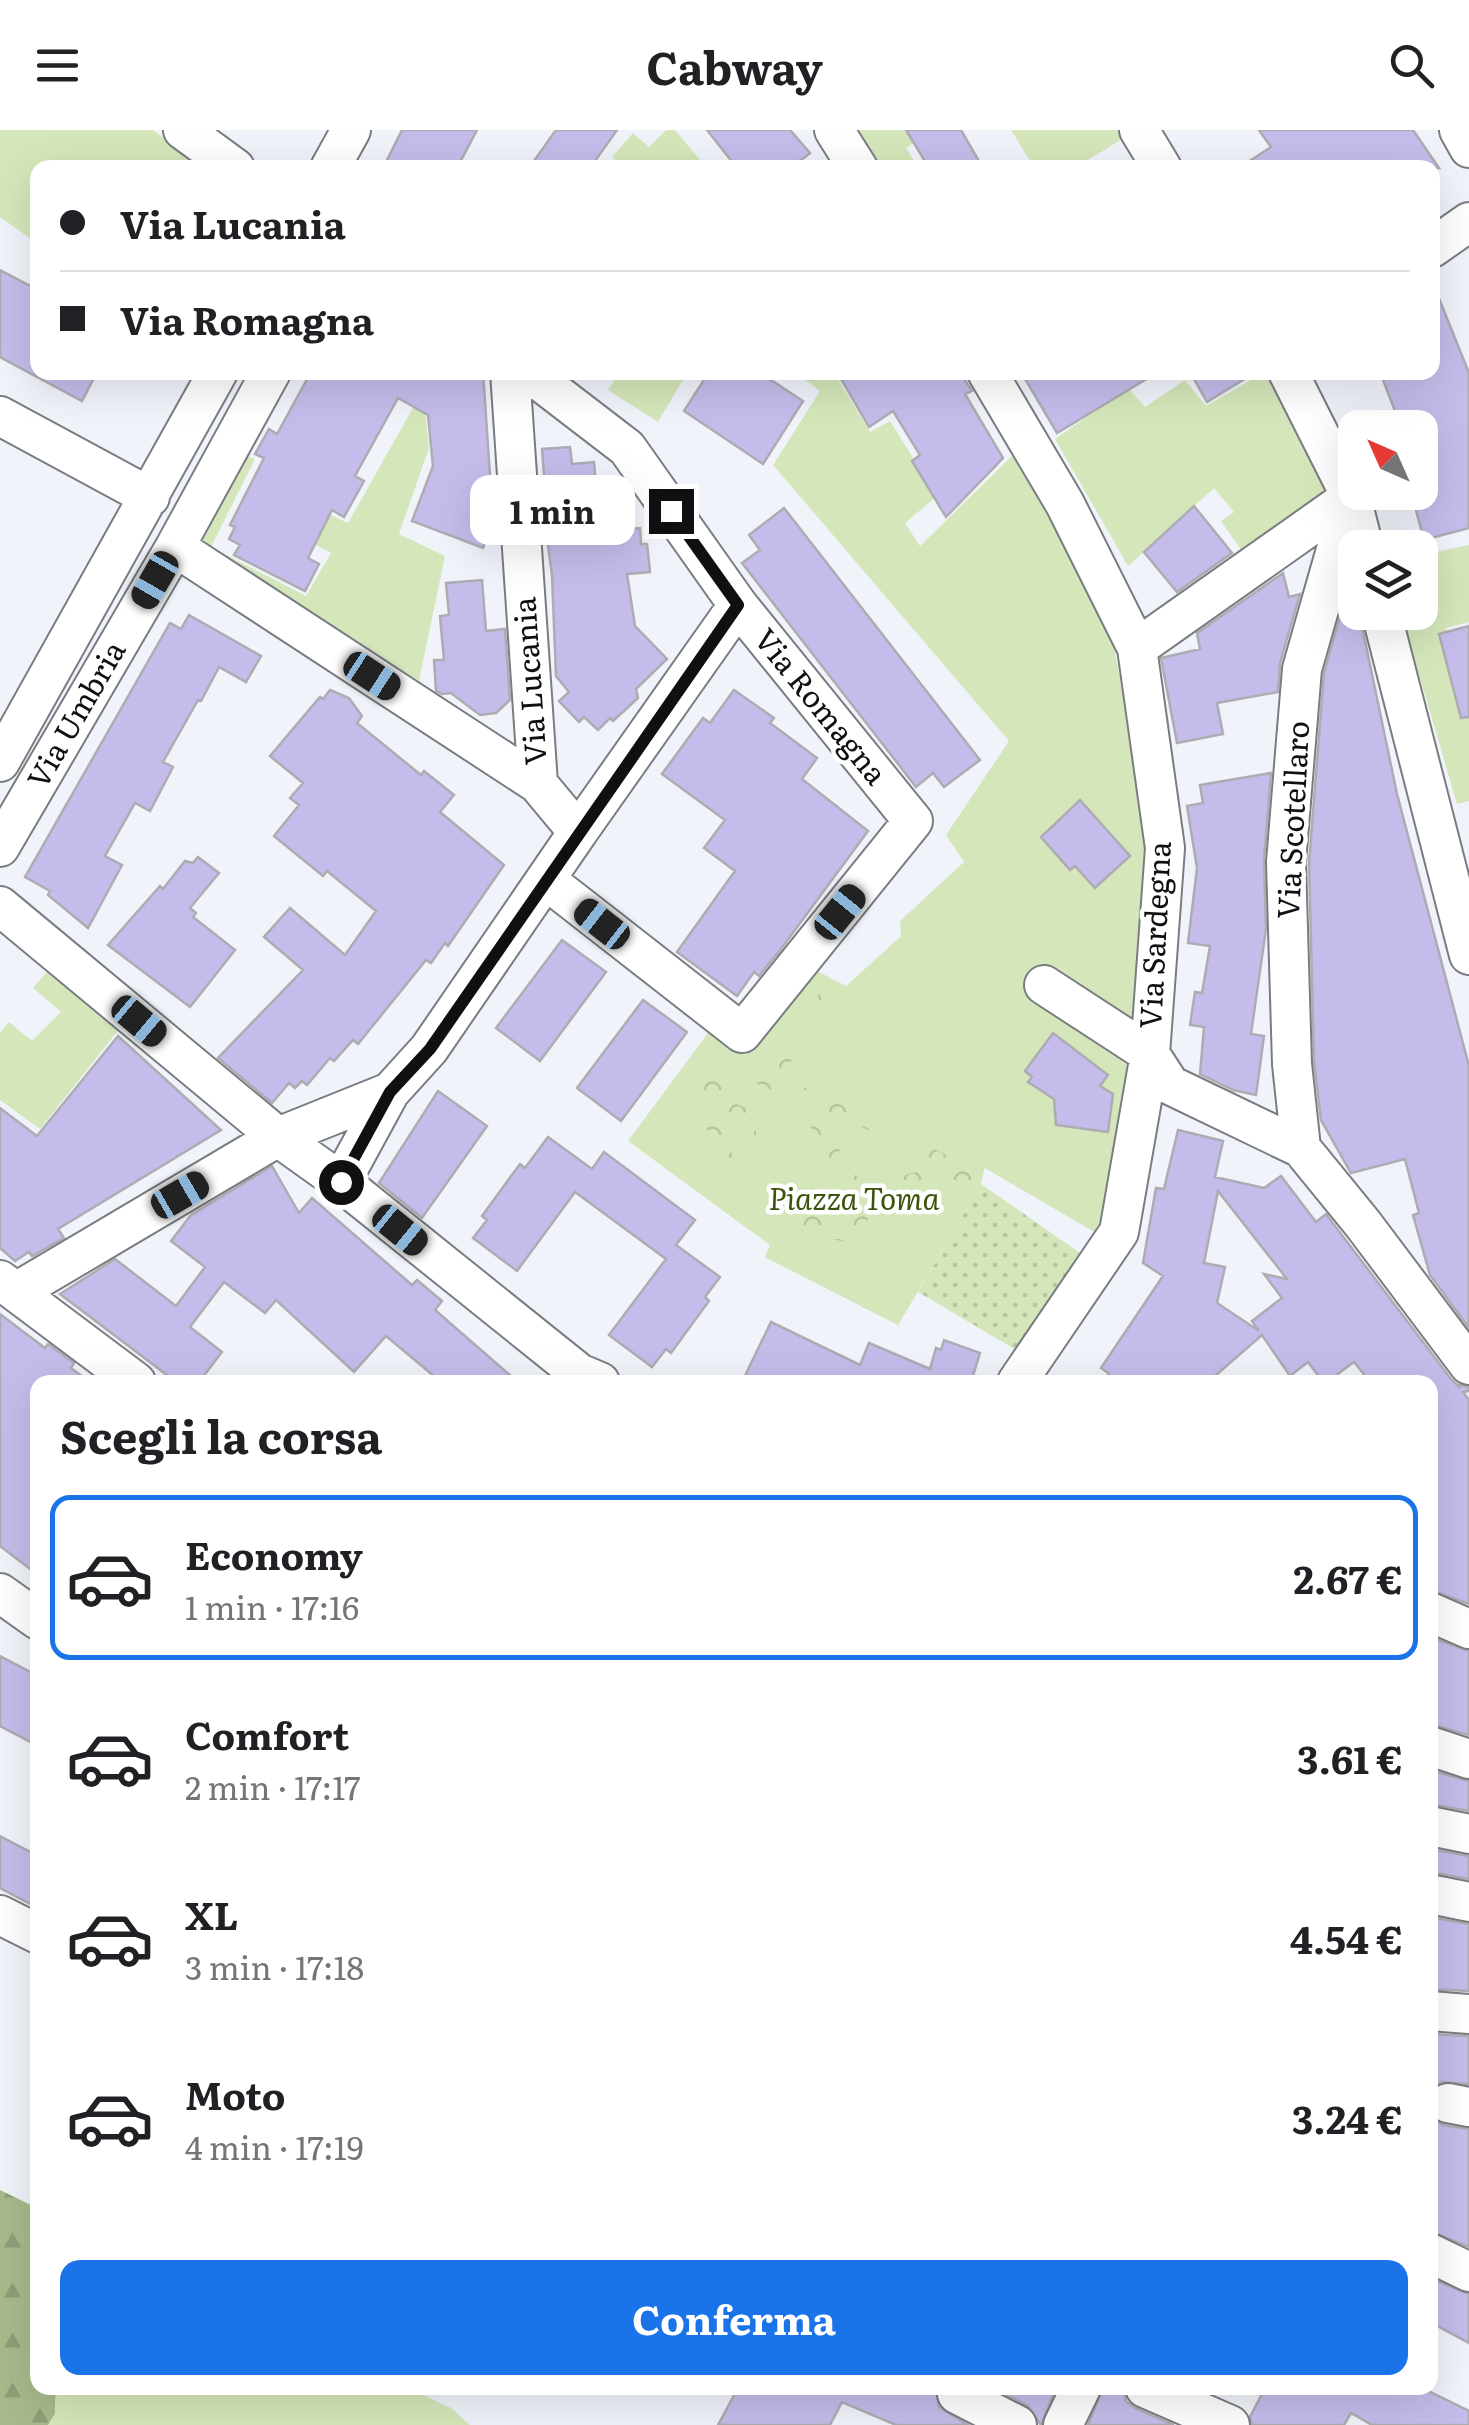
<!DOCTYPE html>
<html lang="it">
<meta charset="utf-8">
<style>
:root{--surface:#fff;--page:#f2f2f2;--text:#202124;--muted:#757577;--line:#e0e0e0;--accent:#1a73e8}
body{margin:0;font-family:Literata,serif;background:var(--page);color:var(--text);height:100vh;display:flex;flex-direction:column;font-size:38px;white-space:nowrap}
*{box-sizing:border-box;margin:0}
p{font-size:32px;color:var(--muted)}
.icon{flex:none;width:55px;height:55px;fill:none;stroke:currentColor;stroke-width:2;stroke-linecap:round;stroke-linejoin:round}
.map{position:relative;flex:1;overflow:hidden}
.details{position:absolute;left:30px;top:1245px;width:1408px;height:1020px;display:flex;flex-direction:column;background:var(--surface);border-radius:20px;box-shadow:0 10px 40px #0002}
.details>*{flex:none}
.guide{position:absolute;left:30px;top:30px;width:1410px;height:220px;border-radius:20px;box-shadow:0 10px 40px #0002;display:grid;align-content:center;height:220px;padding:0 30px;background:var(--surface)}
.needle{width:65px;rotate:315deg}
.fabs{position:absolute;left:1338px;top:280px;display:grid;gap:20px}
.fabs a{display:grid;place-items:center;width:100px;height:100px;border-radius:20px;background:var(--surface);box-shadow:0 10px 40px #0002;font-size:50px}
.end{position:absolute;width:45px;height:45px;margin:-22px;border:12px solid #0f1012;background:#fff;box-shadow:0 0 0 5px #fff}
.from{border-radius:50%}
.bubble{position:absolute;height:70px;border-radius:20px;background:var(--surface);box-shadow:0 10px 40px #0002;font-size:32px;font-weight:700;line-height:70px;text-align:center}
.car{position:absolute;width:30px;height:60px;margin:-30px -15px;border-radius:12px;box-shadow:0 0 8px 2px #0007;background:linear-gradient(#222 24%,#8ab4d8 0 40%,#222 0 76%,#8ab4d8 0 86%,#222 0)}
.guide b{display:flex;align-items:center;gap:35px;height:95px;font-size:38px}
.guide b+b{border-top:2px solid var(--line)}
.guide i{width:25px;height:25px;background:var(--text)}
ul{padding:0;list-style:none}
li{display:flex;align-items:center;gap:30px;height:165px;margin:0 20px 15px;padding:0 10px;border:5px solid transparent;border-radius:20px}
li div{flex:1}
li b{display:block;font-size:38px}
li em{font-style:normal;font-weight:700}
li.selected{border-color:var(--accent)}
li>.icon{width:90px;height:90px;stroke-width:1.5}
h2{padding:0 30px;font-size:45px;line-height:120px}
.cta{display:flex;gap:20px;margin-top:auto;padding:20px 30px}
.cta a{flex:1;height:115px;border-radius:20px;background:var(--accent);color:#fff;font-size:40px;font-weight:700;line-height:115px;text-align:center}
header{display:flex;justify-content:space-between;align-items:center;height:130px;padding:0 30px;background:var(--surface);font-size:45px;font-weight:700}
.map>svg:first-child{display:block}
.grass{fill:url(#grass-dots)}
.forest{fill:url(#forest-firs)}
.park{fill:url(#park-crowns)}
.garden{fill:#d5e7ba}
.building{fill:#c5bceb;stroke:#acacb2;stroke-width:2.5;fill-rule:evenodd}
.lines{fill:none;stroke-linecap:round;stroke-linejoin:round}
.minor-casing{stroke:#797d82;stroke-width:42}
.minor{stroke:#fff;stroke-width:38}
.route{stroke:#0f1012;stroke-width:12}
.labels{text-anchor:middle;stroke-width:9;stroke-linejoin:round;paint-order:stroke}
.street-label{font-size:30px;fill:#0f1012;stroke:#fff}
.park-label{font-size:30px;font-style:italic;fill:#3d520a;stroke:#fff}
</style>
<header><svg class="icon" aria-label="menu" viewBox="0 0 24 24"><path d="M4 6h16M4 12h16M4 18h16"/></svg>Cabway<svg class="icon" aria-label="search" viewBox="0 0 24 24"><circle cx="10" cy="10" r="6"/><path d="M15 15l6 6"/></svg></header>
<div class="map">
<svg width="1469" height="2295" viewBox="0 0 1469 2295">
<defs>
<pattern id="grass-dots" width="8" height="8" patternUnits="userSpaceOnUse" patternTransform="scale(2.5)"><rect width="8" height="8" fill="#d5e7ba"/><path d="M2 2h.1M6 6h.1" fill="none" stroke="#b6c59f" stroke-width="1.8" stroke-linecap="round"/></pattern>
<pattern id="forest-firs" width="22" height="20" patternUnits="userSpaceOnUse" patternTransform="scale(2.5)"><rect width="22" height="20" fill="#a8ba8c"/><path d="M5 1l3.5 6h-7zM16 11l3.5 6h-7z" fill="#8f9f78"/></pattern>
<pattern id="park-crowns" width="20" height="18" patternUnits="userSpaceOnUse" patternTransform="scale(2.5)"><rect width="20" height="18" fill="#d5e7ba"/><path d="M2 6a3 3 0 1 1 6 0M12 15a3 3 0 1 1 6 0" fill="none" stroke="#b6c59f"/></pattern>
</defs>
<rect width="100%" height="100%" fill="#f0f4fa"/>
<!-- grass -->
<path class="grass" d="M981 1054 1083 1125 1016 1220 918 1162Z"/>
<!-- forest -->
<path class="forest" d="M0 2060 37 2078 38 2258H56L55 2284 48 2295H0Z"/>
<!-- park -->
<path class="park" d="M814 840 846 856 854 967 985 1037 981 1054 898 1195 765 1127 770 1115 629 1011 708 903 745 925Z"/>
<!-- garden -->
<path class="garden" d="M0 0H153L202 37 38 38 37 113 0 87Z
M666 0H675L706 37H625L612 27 633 3 649 17Z
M856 0H913L919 9 906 18 918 37H881Z
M1011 0H1118L1124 8 1076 37H1034Z
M794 242 843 243 838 249 870 302 890 291 937 366 905 393 920 416 1013 325 1111 500 1152 725 1137 902 1047 836 1023 852 1133 933 1119 1029 1096 1103 971 1030 968 1035 782 947 838 852 846 856 901 806 900 791 964 732 946 705 1009 611 773 335 820 261Z
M619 243V242L687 243 658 292 608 260Z
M1263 243H1268L1334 360 1246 427 1221 391 1234 382 1214 358 1128 436 1055 309 1128 258 1145 277 1185 250 1206 276Z
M423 260 429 318 399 404 445 426 419 551 192 412 244 325 255 329 211 417 306 466 331 423 304 409 318 379 348 393Z
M1469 415V492L1446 498 1469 573V671L1457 674 1401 483 1420 482V425Z
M50 838 120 898 40 999 0 970V903L9 892 32 911 61 882 33 858Z
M814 840 829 847 778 932 770 940 728 939 731 917 745 925Z
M708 903 725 913C721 920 714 926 711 933 688 986 721 1056 767 1085 793 1102 826 1108 856 1114L878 1067C909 1056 948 1046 981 1054L898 1195 765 1127 770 1115 628 1011Z
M747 951C795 963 809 991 832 1033L807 1088C773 1073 745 1055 730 1020L740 1019 756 1005C756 986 750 976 731 973L730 952Z
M814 974 943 1036 896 1047 872 1058 844 1035 837 1013Z
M56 2258H408L451 2278 470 2295H48L55 2284Z"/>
<!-- building -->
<path class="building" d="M402 0H477L457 38H383Z
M556 0H617L590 38H529Z
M707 0H790L810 23 791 38H737Z
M906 0H961L983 38H929Z
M1259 0H1413L1439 38H1239L1271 17Z
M0 140 38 160V242H97L82 271 0 227Z
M1434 156 1469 243V398L1424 410 1411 362H1420V286L1400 294 1380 242H1432Z
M311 242H483L492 375 485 392 492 396 483 418 412 391 433 336 428 285 398 268 355 346 364 351 344 387 332 380 308 428 319 434 305 461 234 425 240 415 229 409 235 397 230 395 264 328 255 324 269 299 277 304Z
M709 242H759L803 271 763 334 684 281Z
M837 242H960L972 261 965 264 1003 328 946 387 912 331 920 325 893 281 869 297Z
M1021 242H1158L1057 303Z
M1190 242H1256L1207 272Z
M570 317 572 334 594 332 600 401 640 398 641 414H647L650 442 627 444 635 496 667 529 636 559 638 568 613 591 610 588 598 600 584 587 579 592 559 571 569 562 556 546 552 445 542 371 546 370 542 319Z
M1194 376 1232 423 1177 462 1144 422Z
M784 378 980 630 944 657 933 643 916 657 742 433 760 420 749 405Z
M1283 443 1289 467 1300 464 1280 533 1278 562 1217 573 1223 604 1177 613 1161 528 1200 519 1197 503Z
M1352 444 1355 482H1359L1397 664 1469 936V1198L1430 1145 1413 1085 1419 1083 1405 1029 1351 1043 1321 990 1314 932 1309 733 1324 543Z
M482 450 486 501 505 499 510 570 496 583 480 585 451 563 442 564 436 561 434 530H444L440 486 449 485 446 453Z
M189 485 261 526 246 552 219 537 201 571 198 570 163 632 173 637 150 681 135 673 105 726 122 735 88 798 48 765 50 761 25 747 170 493 181 499Z
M1469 496V587L1461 588 1439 504Z
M330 560 349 568 362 586 357 593 421 645 424 641 454 665 440 682 504 735 448 816 445 813 431 833 426 830 358 914 353 910 334 931 330 928 307 955 302 951 295 958 289 953 272 973 218 928 303 840 264 807 290 778 345 825 376 781 327 741 323 746 274 706 299 675 290 668 303 653 270 626 320 567 323 569Z
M734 560 774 588 770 593 817 628 802 649 868 701 781 819 759 846 754 842 737 866 677 822 735 741 704 718 725 690 662 644 703 588 710 593Z
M1271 643 1264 730 1266 799 1251 904 1264 906 1256 965 1233 960 1200 944 1204 897 1190 895 1195 862 1202 863 1210 816 1188 813 1197 738 1187 676 1203 673 1200 655Z
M1080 670 1130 726 1095 758 1075 736 1070 740 1041 707Z
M198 727 219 743 190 778 196 783 193 787 235 820 190 877 108 815 160 756 163 759 185 731 193 733Z
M562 810 606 842 540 931 496 898Z
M643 870 687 902 621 991 577 958Z
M1053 903 1108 945 1100 956 1113 964 1108 1002 1056 995 1054 969 1028 952 1032 947 1025 941Z
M118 906 221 1000 58 1099 64 1108 32 1126 29 1122 15 1131 0 1118V978L37 1006Z
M438 961 487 996 422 1088 379 1053Z
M1178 1000 1223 1011 1215 1047 1264 1058 1281 1046 1316 1092 1326 1084 1451 1249 1460 1258 1459 1255 1469 1257V1261L1463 1262 1469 1270V1474L1430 1460V1252H1370L1354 1232 1327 1252H1323L1308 1232 1290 1246 1262 1205 1208 1252H1110L1108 1243 1101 1238 1163 1146 1143 1133 1156 1058 1164 1059ZM1218 1061 1287 1149 1264 1144 1282 1168 1252 1191 1259 1201 1217 1173 1225 1137 1204 1133Z
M548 1007 592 1039 604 1022 695 1090 676 1115 720 1147 705 1167 709 1171 671 1223 666 1219 652 1237 609 1205 666 1129 575 1062 517 1141 473 1108 487 1090 482 1086 520 1034 525 1038Z
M272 1036 299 1083 312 1068 412 1155 417 1150 442 1171 435 1180 518 1252H441L386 1206 354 1242 276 1170 265 1183 224 1152 190 1197 222 1222 199 1252H176L60 1164 115 1129 176 1176 205 1137 171 1111 191 1085Z
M0 1184 45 1218 48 1214 74 1233 71 1238 90 1252H38V1445L0 1416Z
M771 1192 860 1235 869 1213 930 1239 936 1218 941 1220 944 1210 980 1223 971 1252H742Z
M1430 1507 1469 1521V1605L1430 1594Z
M0 1526 38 1546V1616L0 1596Z
M1430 1640 1469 1651V1681L1430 1674Z
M0 1706 38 1726V1778L0 1758Z
M1430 1719 1469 1726V1749L1430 1742Z
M1430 1787 1469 1794V1861L1430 1859Z
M1430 1904 1469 1906V1954L1442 1952 1430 1960Z
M1430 1985 1443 1995 1469 1999V2117L1430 2101Z
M1430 2148 1469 2164V2213L1430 2192Z
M738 2258H936L939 2277 968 2295H896L842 2272 830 2295H718Z
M993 2258H1056L1041 2295 1028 2276Z
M1103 2258H1123L1126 2271 1135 2278 1174 2295H1088Z
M1265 2258H1422L1469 2281V2295H1372L1351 2283 1344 2295H1252L1250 2287Z"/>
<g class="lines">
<!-- minor casing -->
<g class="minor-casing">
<path id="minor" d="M183 0 235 38
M834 0 858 38
M1139 0 1162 38
M1459 0 1469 18
M330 38 351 0
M1432 118 1469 92
M528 242 627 318 738 475 913 691 742 903 546 750
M987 242 1065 374 1137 518 1165 718 1150 924 1119 1102 1017 1252
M1288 242 1351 367 1364 418
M0 286 150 367
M175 417 538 654
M1381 482 1469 825
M1137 518 1351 367
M0 632 218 242
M578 702 738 475
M0 717 175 417 271 242
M0 776 278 1007 341 1052 579 1243 600 1252
M1044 855 1150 924 1170 955 1301 1018 1363 1094 1469 1235
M1301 1018 1292 934 1286 732 1302 539 1351 367
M341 1052 390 962 429 919 578 702 538 654 510 242
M0 1150 136 1252
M16 1162 278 1007 390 962
M0 1463 38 1490
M1430 1482 1469 1499
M1430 1616 1469 1629
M1430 1696 1469 1704
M1430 1764 1469 1772
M0 1785 38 1804
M1430 1881 1469 1884
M1448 1973 1469 1977
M1430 2123 1469 2142
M1145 2258 1230 2295
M957 2264 1017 2295
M1063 2295 1081 2258"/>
</g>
<!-- minor -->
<use href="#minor" class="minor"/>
</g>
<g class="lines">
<!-- route -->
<path class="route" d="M341 1052 390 962 430 919 738 475 671 381"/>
</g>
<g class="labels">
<!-- street labels -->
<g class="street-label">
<text transform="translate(531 551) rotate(-94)" y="10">Via Lucania</text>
<text transform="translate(820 577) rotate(51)" y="10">Via Romagna</text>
<text transform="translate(77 585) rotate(-60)" y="10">Via Umbria</text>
<text transform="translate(1294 690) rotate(-87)" y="10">Via Scotellaro</text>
<text transform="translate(1156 805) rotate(-87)" y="10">Via Sardegna</text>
</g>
<!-- park labels -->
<g class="park-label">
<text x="854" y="1080">Piazza Toma</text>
</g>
</g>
</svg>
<div class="fabs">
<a><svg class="needle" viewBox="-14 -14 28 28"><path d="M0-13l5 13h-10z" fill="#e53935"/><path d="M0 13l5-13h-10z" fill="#757577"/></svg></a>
<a><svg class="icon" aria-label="layers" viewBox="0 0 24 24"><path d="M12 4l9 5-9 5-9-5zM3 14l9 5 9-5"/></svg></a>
</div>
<i class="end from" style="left:341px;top:1052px"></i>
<i class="end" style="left:671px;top:381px"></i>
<div class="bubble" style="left:470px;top:345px;width:165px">1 min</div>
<i class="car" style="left:155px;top:450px;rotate:210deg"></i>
<i class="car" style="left:372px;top:546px;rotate:123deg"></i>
<i class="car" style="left:840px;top:782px;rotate:39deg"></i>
<i class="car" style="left:602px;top:794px;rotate:308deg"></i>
<i class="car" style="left:139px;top:891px;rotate:130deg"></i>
<i class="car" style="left:180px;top:1065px;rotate:60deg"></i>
<i class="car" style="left:400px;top:1100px;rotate:129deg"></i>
<div class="guide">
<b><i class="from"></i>Via Lucania</b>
<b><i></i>Via Romagna</b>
</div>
<section class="details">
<h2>Scegli la corsa</h2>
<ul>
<li class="selected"><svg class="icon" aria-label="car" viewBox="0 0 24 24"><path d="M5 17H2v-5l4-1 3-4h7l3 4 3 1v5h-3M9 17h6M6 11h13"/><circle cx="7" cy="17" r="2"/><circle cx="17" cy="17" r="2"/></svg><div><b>Economy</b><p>1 min · 17:16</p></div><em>2.67 €</em></li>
<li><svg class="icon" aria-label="car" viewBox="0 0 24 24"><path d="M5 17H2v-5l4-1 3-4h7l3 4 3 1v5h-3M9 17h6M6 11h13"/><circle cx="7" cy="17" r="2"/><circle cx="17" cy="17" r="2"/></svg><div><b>Comfort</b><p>2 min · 17:17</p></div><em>3.61 €</em></li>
<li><svg class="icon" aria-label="car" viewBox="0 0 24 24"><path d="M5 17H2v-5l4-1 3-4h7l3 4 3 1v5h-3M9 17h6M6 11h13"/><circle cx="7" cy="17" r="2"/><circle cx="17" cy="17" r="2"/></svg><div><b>XL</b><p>3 min · 17:18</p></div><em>4.54 €</em></li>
<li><svg class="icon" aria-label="car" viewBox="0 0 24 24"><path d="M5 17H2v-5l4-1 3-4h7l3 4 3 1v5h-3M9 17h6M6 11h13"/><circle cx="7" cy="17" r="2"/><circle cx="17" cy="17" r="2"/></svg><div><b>Moto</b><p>4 min · 17:19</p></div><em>3.24 €</em></li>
</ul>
<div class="cta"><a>Conferma</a></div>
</section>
</div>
